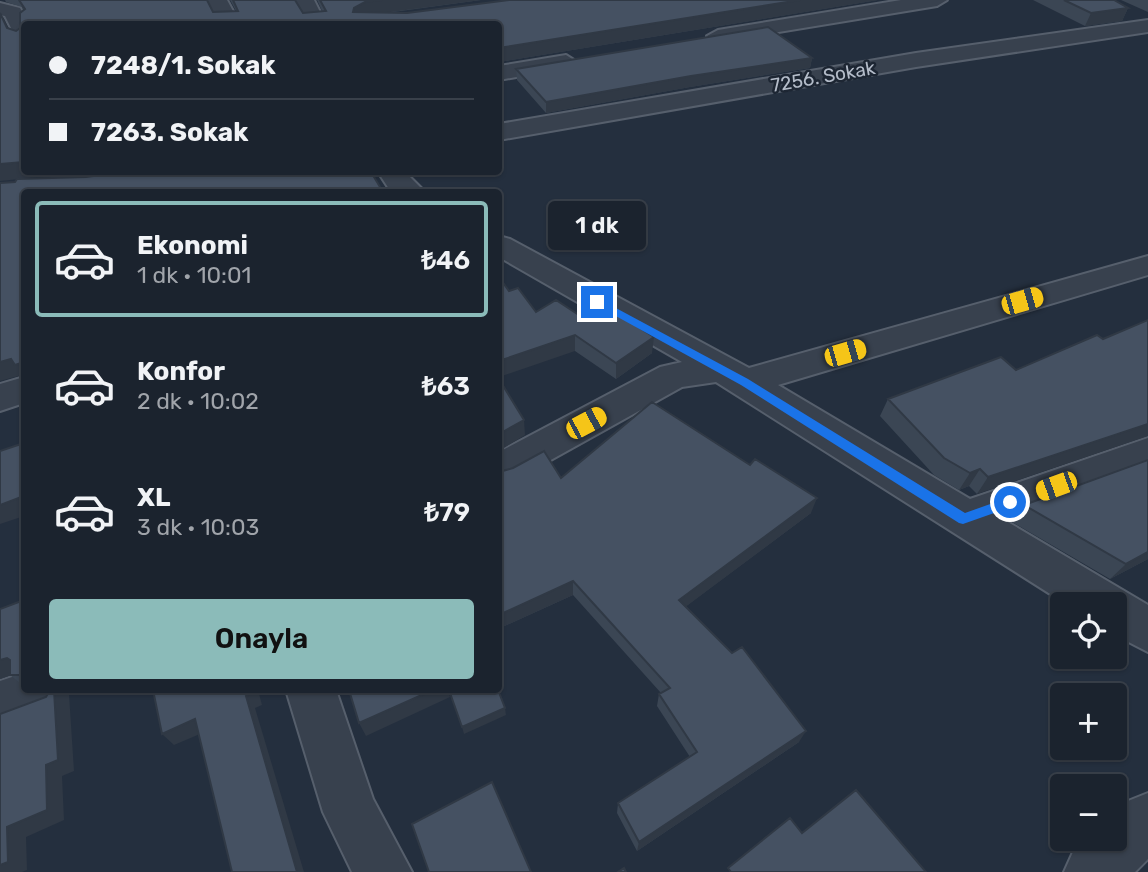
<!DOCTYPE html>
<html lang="tr">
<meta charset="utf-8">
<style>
:root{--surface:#1b232e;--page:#282f3a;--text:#f1f3f6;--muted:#a0a4aa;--line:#39404a;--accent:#8bbbb9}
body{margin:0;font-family:Rubik,sans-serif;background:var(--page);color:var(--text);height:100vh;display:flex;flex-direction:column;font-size:26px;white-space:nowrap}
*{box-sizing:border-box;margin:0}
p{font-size:23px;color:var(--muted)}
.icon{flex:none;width:38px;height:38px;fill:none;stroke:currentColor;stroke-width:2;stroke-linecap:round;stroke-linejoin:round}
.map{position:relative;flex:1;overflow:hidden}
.side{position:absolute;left:21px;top:189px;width:481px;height:504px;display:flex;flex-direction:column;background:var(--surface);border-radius:7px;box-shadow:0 2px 5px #0004,0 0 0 2px var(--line)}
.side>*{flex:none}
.hud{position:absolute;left:21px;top:21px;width:481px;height:154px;border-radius:7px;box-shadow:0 2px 5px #0004,0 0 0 2px var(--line);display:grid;align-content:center;height:154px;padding:0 28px;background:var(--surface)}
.tools{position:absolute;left:1050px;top:592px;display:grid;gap:14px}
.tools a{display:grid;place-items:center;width:77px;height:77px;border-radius:7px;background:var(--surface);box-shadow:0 2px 5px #0004,0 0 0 2px var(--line);font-size:35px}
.end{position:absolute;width:32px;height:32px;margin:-16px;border:9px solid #1a73e8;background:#fff;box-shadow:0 0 0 4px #fff}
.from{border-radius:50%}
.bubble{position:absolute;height:49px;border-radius:7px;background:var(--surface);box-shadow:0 2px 5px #0004,0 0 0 2px var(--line);font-size:23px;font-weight:600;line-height:49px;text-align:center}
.car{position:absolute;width:21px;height:42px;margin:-21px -10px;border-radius:9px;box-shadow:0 0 5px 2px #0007;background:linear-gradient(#f5c518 24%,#345 0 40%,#f5c518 0 76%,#345 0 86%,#f5c518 0)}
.hud b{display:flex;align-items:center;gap:24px;height:66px;font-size:26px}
.hud b+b{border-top:2px solid var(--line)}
.hud i{width:18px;height:18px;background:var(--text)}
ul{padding:12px 0 0;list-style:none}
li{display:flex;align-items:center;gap:21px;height:116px;margin:0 14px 10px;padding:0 14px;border:4px solid transparent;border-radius:7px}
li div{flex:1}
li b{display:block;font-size:26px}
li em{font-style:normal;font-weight:600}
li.selected{border-color:var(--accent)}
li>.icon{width:63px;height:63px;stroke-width:1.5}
.button{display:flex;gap:14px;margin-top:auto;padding:14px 28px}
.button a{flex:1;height:80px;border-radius:7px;background:var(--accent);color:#111;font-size:28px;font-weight:600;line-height:80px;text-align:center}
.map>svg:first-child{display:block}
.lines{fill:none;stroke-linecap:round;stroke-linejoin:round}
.street-casing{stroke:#565f6c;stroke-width:4}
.street{fill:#38414e;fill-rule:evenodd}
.wall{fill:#3b4654}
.shaded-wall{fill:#303945}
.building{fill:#455162;stroke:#303945;stroke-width:2}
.route{fill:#1a73e8}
.labels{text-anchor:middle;stroke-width:5;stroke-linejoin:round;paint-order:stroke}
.far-street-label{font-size:19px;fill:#b4bcc9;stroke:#1d2633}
</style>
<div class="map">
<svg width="1148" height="872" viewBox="0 0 1148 872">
<rect width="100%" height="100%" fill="#242f3e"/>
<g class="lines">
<!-- street casing -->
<g class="street-casing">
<path id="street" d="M207 0H227L240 24H220Z
M294 0H314L326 24H306Z
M901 0H947L937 6 718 42 707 36 718 30Z
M0 3 20 8 29 24H24V42L17 40 5 16 0 15Z
M1148 20V32L916 67 499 140V124L916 53Z
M566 55 577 62 574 67 499 80V66Z
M74 172H101L114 192H86Z
M378 172H405L425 192H391Z
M499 236 510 239 749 368 1148 256V275L778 385 970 499 1148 438V469L1006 521 1148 605V652L1115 635V604H1066L716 382 682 387 513 481 499 486V452L660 367 682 362 499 257Z
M24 377V403L0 411V384Z
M24 673V690H68L61 707 0 731V681Z
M286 690H336L373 799 412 872H352L323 812Z
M1148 793V859L1135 872H1064L1073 852 1088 838H1115V814L1128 801Z"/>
</g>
<!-- street -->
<use href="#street" class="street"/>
</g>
<!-- wall -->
<path class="wall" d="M5 0H207L213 12 236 11 230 0H295L303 13 322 11 317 0H481L386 13H407L878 0 499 62V24L24 172 8 28 16 31 20 28 24 10 22 7 6 2Z
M1033 0H1114L1128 8 1122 21 1085 26Z
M1121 0H1148V12Z
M812 58 810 68 690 87 546 113 517 80 516 69Z
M509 291 536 312 579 315 652 353 616 379 575 351Z
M1103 339 977 494 969 486 959 490 934 475 880 416 888 399 1016 370Z
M499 472 561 478 811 513 686 606 799 742 637 851 617 813 618 803 690 757 657 706 659 694 661 693 573 595 500 628 499 625Z
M1024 505 1148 559 1110 579 1012 522Z
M24 600V686L10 675 0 679V609Z"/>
<!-- shaded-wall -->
<path class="shaded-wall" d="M382 0H481L368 15 353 12 354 8 365 2Z
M800 0H878L499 62V48Z
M1128 8 1122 21 1085 26 1091 13Z
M812 58 810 68 690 87 546 113V102L691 76Z
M24 162V172H88L0 181V164Z
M575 335V351L499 377V361Z
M654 337 652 353 616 379V363Z
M11 359 24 362V378L22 375 0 381V362Z
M524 420 525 435 499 451V434Z
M1148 424V436L977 494 988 477Z
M980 469 969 486 959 490 970 473Z
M24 496V516L0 524V505Z
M817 498 811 513 676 614 679 600Z
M1148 552V559L1110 579 1126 564Z
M573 581V595L500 628 499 615Z
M7 658 23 671 0 679V660Z
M54 690H64L69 694 74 771 62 776 64 820 26 837 27 870 22 872H0V865L7 827 46 765Z
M251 690H258L262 705 255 708 304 872H297L246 696Z
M433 690H448L450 697 366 736 359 723Z
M505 708 506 715 464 734 462 727Z
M195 719 207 731 174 745 162 734Z
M806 731 799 742 637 851 639 842Z"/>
<!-- building -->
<path class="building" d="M19 0H207L213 12 238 11 233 0H295L303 13 326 11 320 0H382L365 2 354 8 353 12 407 13 509 0H800L499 48V24H24V162L0 164V13L7 28 16 31 20 28V13L25 9Z
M1064 0H1114L1128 8 1091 13Z
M768 27 812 58 691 76 546 102 516 69Z
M122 172H371L383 192H24V362L15 365 11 359 0 362V183L15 182 17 179 86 177Z
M499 277 509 291 518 288 536 312 556 300 579 315 599 302 654 337 616 363 575 335 499 361Z
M1148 320V424L988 477 980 469 970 473 944 458 888 399 1001 357 1016 370 1097 335 1103 339Z
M499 379 524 420 499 434Z
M652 402 750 465 755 459 817 498 679 600 732 653 742 647 806 731 639 842 618 803 697 752 659 694 670 688 573 581 499 615V472L513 468 544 451 561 478Z
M24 443V496L0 505V451Z
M1148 460V552L1126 564 1024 505Z
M24 600V675H10V660L7 658 0 660V609Z
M50 690H54L58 760 46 765 47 810 7 827 8 862 0 865V714L46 697Z
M153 690H251L252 693 246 696 297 872H232L195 719 162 734Z
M349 690H433L359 723Z
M449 690H498L505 708 462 727Z
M492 782 531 872H429L412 824Z
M856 790 926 872H731L728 868 790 818 802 833Z
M624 868 626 872H618Z"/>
<!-- route -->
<path class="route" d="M594 300H601L748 379 965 513 1010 497 1016 502 1014 506 963 524 959 523 741 385 594 304Z"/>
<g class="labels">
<!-- far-street labels -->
<g class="far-street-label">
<text transform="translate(823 76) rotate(-10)" y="7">7256. Sokak</text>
</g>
</g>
</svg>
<div class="tools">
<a><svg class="icon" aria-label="locate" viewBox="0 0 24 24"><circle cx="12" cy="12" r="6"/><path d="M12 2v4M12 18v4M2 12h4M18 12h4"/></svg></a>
<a>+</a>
<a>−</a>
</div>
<i class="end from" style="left:1010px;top:502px"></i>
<i class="end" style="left:597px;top:302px"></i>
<div class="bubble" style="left:548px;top:201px;width:98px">1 dk</div>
<i class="car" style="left:1022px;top:301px;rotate:74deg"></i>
<i class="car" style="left:845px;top:353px;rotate:74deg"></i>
<i class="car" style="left:586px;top:423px;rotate:62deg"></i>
<i class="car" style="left:1056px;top:486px;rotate:250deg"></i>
<div class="hud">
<b><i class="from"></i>7248/1. Sokak</b>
<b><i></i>7263. Sokak</b>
</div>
<section class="side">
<ul>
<li class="selected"><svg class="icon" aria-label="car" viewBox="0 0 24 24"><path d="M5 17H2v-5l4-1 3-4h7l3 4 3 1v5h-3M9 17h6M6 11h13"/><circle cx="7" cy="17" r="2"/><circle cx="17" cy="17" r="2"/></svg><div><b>Ekonomi</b><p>1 dk · 10:01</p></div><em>₺46</em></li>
<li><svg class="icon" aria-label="car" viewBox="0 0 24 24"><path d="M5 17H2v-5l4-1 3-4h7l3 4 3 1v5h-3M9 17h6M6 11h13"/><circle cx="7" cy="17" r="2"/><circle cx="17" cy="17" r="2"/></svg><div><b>Konfor</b><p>2 dk · 10:02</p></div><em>₺63</em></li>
<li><svg class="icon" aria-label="car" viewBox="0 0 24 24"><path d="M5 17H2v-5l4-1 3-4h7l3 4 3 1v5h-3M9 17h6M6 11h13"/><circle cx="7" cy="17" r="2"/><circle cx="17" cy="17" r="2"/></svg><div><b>XL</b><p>3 dk · 10:03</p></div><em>₺79</em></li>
</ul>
<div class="button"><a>Onayla</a></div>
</section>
</div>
